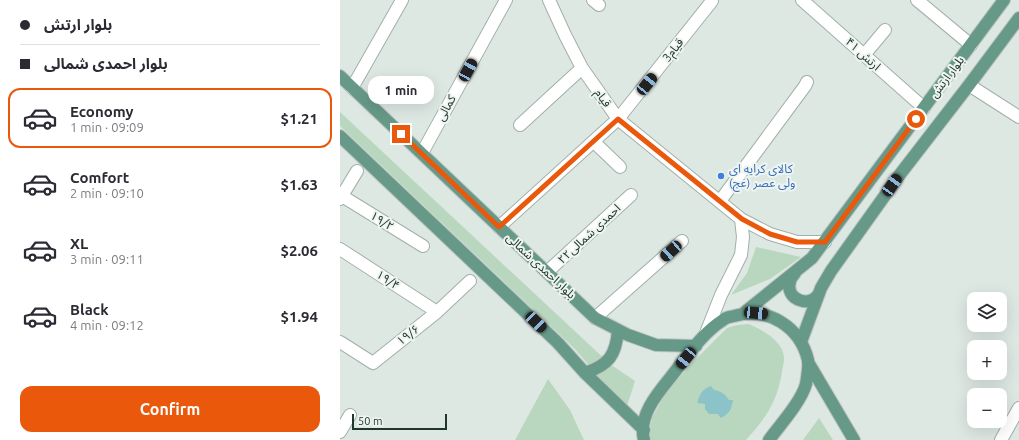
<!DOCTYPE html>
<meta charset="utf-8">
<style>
:root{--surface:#fff;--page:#f7f7f7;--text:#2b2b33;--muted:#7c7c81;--line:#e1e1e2;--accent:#ea580c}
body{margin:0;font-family:Ubuntu,"Noto Sans Arabic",sans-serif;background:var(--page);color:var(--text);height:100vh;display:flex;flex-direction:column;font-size:15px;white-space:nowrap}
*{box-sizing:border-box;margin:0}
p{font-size:13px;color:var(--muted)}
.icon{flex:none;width:22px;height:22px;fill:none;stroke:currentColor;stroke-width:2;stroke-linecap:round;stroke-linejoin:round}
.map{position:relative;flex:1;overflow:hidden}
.side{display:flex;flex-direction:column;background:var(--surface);width:340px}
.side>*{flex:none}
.hud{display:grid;align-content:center;height:88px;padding:0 20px;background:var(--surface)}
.buttons{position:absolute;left:627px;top:292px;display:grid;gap:8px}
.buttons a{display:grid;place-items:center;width:40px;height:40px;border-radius:8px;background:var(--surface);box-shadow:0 4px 16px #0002;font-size:20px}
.scale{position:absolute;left:12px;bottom:10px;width:95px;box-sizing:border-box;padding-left:4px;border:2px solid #21362f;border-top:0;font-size:11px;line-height:14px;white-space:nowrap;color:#21362f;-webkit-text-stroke:3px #eef5f1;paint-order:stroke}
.end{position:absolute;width:18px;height:18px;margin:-9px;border:5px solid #ea580c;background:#fff;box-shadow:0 0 0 2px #fff}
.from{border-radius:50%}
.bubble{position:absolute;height:28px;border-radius:12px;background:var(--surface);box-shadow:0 4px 16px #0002;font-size:13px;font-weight:600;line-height:28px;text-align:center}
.car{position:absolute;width:12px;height:24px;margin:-12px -6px;border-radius:5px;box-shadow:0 0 3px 1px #0007;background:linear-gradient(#222 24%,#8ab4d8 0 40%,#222 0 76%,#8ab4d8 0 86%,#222 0)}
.hud b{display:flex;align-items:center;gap:14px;height:38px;font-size:15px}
.hud b+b{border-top:1px solid var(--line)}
.hud i{width:10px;height:10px;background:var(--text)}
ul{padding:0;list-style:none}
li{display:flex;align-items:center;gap:12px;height:60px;margin:0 8px 6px;padding:0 12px;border:2px solid transparent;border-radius:12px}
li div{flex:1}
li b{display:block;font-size:15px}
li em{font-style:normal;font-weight:600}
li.active{border-color:var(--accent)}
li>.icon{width:36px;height:36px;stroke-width:1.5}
.button{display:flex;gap:8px;margin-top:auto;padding:8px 20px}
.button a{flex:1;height:46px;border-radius:12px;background:var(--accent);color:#fff;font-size:16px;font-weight:600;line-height:46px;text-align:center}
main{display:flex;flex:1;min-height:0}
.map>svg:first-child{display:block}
.green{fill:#b9d7bf}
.water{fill:#8bc3c8}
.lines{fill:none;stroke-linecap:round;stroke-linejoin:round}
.minor-casing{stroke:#a2afa9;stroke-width:14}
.major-casing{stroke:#bcc3c1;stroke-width:14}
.minor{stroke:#fff;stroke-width:12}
.major{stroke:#679989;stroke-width:12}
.route{stroke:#ea580c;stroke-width:5}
.shop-dot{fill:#3f7fe0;stroke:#eef5f1;stroke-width:1.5}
.labels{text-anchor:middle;stroke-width:4;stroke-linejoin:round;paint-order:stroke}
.street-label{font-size:12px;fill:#21362f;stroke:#eef5f1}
.shop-label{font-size:12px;fill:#366cbe;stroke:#eef5f1;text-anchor:start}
</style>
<main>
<section class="side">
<div class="hud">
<b><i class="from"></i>بلوار ارتش</b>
<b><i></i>بلوار احمدی شمالی</b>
</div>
<ul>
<li class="active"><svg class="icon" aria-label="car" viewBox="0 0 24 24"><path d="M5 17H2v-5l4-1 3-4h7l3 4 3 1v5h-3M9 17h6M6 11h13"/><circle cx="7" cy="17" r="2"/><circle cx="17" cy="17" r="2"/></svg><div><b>Economy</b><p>1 min · 09:09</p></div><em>$1.21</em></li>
<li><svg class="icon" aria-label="car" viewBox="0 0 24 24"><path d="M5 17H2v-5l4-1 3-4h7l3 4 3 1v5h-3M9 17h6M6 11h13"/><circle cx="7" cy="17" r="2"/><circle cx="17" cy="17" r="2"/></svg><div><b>Comfort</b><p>2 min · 09:10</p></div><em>$1.63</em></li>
<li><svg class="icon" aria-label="car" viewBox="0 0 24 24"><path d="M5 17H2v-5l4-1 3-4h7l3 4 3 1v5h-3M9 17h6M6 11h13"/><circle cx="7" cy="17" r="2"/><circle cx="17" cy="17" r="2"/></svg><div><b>XL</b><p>3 min · 09:11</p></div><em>$2.06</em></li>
<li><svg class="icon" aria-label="car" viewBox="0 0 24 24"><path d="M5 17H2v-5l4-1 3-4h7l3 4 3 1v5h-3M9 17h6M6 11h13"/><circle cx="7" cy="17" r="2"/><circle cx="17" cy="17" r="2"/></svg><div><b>Black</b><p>4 min · 09:12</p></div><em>$1.94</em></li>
</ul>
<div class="button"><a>Confirm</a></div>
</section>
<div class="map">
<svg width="679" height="440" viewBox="0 0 679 440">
<rect width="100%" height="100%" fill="#dee8e3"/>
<!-- green -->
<path class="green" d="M0 112 270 364 295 381 286 409 235 349 0 126Z
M416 247 461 257 430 279 391 295 407 273Z
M409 324C422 330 442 340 444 357 445 361 442 368 442 372 437 402 426 418 406 440H310V428L312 418 324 396 350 365 387 328 397 325Z
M208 379 230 410 244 440H175Z
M479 418 493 440H463Z"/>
<!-- water -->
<path class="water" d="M371 386 374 390C381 391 385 394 389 400H393C391 410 390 413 381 418L378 414H369L365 409V404L357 403C360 394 362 389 371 386Z"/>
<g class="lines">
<!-- minor casing -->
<g class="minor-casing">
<path id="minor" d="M209 0 225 35 242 68 278 119 401 219 430 234 457 242H485
M253 0 259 5
M462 0 584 108
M577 0 631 45
M524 55 545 30
M629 85 679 117
M12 88 62 0
M180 125 242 68
M254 142 280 167
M82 153 166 0
M2 196 83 246
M0 199 17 171
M380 201 465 86 467 82
M159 227 278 119 372 1
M0 249 97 312
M207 272 291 195
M255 318 342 241
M366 333 381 295 401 255 403 237 401 219
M0 342 33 363 97 312 130 281
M0 432 10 415
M661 440 679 408"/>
</g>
<!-- major casing -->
<g class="major-casing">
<path id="major" d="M0 76 255 318 288 335 316 345 356 346
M0 136 218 343 245 373 304 430
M455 273C453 276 450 279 450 282 446 295 460 305 472 300 475 299 477 296 479 294
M405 312 472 258 664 0
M461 342 481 288 491 271 561 173 629 85 679 18
M468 362 514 440
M245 373C269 365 276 355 278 330
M304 440C298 417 316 395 330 378 346 358 361 334 383 320 386 317 390 317 394 316 428 306 460 327 468 360 469 367 467 378 466 384 461 402 440 425 429 440"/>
</g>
<!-- minor -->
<use href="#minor" class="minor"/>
<!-- major -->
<use href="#major" class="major"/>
</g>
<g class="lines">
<!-- route -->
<path class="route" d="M61 134 159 227 278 119 402 219 430 234 457 242H485L576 119"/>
</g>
<!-- markers -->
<circle class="shop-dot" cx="381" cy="176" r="4"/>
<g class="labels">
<!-- street labels -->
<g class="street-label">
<text transform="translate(333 50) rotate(-52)" y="4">قیام3</text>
<text transform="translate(523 54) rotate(42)" y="4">ارتش ۴۱</text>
<text transform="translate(607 77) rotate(-53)" y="4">بلوار ارتش</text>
<text transform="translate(263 98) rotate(54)" y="4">قیام</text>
<text transform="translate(106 108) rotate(-61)" y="4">کمالی</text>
<text transform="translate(42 221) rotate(32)" y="4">۱۹/۲</text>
<text transform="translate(249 234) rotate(-43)" y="4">احمدی شمالی۲۲</text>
<text transform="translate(201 266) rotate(43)" y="4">بلوار احمدی شمالی</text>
<text transform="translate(48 280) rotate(33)" y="4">۱۹/۴</text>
<text transform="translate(68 335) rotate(-38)" y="4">۱۹/۶</text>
</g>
<!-- shop labels -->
<g class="shop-label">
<text x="389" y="173">کالای کرایه ای<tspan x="389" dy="14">ولی عصر (عج)</tspan></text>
</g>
</g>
</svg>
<div class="buttons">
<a><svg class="icon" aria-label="layers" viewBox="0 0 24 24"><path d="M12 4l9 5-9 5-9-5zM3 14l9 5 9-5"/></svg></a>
<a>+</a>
<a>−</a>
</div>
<div class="scale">50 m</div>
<i class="end from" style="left:576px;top:119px"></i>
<i class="end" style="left:61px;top:134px"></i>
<div class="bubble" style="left:28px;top:76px;width:66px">1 min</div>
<i class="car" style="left:128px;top:70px;rotate:29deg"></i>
<i class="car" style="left:307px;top:84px;rotate:39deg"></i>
<i class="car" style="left:552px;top:185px;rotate:35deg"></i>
<i class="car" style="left:331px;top:251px;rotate:228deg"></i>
<i class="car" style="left:416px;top:313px;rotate:95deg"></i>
<i class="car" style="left:196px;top:322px;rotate:134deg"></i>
<i class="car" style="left:346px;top:358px;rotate:219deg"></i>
</div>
</main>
